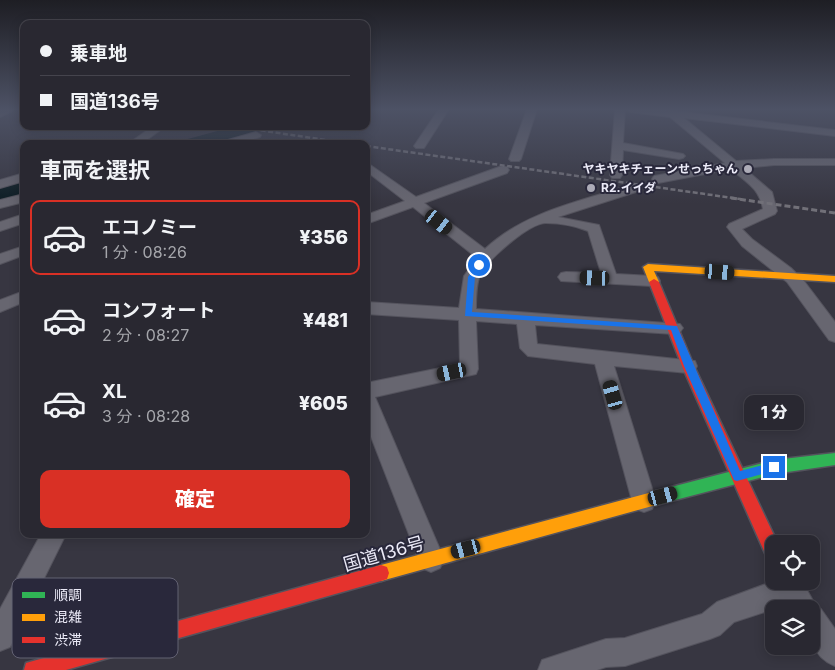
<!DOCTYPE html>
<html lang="ja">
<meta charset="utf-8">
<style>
:root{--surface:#292831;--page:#313039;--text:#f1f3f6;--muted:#a5a6ab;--line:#45444d;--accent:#d93025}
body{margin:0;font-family:Inter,"Noto Sans JP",sans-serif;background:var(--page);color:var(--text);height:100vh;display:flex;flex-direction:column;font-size:19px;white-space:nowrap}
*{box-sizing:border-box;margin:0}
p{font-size:16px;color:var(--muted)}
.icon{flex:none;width:28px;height:28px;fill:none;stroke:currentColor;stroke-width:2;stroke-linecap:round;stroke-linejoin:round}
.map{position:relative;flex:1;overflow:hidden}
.sheet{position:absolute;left:20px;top:140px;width:350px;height:398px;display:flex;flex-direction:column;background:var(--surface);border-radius:10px;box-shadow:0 2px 12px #0003,0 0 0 1px var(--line)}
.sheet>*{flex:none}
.top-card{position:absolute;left:20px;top:20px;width:350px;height:110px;border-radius:10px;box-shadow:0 2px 12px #0003,0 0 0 1px var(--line);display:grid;align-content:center;height:110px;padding:0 20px;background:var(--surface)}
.tools{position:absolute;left:765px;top:535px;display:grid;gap:10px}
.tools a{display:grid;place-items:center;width:55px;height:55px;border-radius:10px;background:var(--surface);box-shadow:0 2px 12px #0003,0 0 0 1px var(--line);font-size:25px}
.end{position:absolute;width:22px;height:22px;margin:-11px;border:6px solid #1a73e8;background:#fff;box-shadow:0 0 0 2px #fff}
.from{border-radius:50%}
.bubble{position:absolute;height:35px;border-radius:10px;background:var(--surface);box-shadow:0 2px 12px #0003,0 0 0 1px var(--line);font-size:16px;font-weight:800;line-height:35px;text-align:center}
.car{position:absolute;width:15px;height:30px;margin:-15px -8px;border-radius:6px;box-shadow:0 0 4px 1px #0007;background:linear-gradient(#222 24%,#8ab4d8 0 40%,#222 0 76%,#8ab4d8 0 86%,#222 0)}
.top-card b{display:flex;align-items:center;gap:18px;height:48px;font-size:19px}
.top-card b+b{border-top:1px solid var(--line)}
.top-card i{width:12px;height:12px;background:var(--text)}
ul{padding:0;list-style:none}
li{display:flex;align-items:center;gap:15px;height:75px;margin:0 10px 8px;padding:0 10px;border:2px solid transparent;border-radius:10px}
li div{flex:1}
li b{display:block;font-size:19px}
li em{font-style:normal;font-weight:800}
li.active{border-color:var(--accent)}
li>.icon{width:45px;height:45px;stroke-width:1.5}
h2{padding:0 20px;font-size:22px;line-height:60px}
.button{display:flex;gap:10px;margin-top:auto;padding:10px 20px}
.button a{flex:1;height:58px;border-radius:10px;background:var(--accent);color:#fff;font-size:20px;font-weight:800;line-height:58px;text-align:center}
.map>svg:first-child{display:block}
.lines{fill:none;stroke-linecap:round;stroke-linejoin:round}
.river{fill:#0d1d24;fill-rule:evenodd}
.street-casing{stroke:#54535d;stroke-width:2}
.fast-casing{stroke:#54535d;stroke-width:3}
.slow-casing{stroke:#54535d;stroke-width:3}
.jam-casing{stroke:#54535d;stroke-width:3}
.street{fill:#676670;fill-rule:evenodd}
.fast{fill:#30b455;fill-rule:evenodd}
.slow{fill:#ff9f0a;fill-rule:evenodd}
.jam{fill:#e5322d;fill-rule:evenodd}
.rail-far1{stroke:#717078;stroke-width:2.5;stroke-dasharray:5 2.5;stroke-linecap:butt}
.rail{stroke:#717078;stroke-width:3;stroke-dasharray:6 3;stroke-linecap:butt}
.route{fill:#1a73e8}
.poi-dot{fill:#acabb7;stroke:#29283b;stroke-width:2}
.labels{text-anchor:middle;stroke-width:4;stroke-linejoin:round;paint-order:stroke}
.far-poi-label{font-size:12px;font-weight:bold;fill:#ebeaf7;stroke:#29283b;text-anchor:end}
.near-street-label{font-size:18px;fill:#ebeaf7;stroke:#29283b}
.key{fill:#29283b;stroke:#636273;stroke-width:1}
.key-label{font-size:14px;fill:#ebeaf7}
</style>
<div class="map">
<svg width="835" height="670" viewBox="0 0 835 670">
<rect width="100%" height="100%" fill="#373641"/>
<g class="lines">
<!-- river -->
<path class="river" d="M236 126H266L263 130 213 144H182L184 140Z
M24 182V195L0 201V187Z"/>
<!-- street casing -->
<g class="street-casing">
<path id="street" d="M14 109 12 111 0 117V110Z
M439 109H449L424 148H416L414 146Z
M527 109H537L521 159 519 161H511L509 159Z
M615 109H625L623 143 683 154 685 156 683 158 679 159 623 150 622 175 620 178H612L610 175Z
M625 109H657L835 130V136L684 118 736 161 774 159H835V165H774L744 168 772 192 777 211 775 214 742 229 752 239 791 268 804 281 835 322V342L829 340 787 282 742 246 727 227 729 224 763 209C759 188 747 183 731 169L658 183 654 182 652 179 654 176 725 163 670 117 630 112Z
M153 126H166L141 144H128Z
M256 132 261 135 260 137 238 144H220L221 142Z
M366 162 416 197 499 167H507L509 170 507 173 424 203 485 249C524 212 581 201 631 185H639L641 188 639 191 558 217 599 225 616 274 652 276 658 277 660 281 658 285 652 286 561 281 558 277 561 273 566 272 601 273 588 231C576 226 559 223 546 223 529 223 487 260 480 275 476 285 476 298 476 309L680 324 683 328 680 332 674 334 535 325 537 344 695 361 697 366 695 371 688 373 614 366 656 501 652 509 644 512 636 509 632 501 595 364 528 356 520 348 517 324 476 321 478 369 476 374 375 397 444 559 440 568 431 572 422 568 366 424V383L460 364 459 320 366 314V302L459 308 464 276 477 258 413 207 366 224V215L405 201 366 171Z
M24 173V181L0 188V180Z
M24 194V202L0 208V200Z
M24 214V223L0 231V222Z
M24 246V255L0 264V254Z
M24 291V302L0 312V300Z
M41 534H66L10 647 0 651V609Z
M774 581H802L817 608 821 609 835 629V666C808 655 811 633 811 609H789L786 605 734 622 720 635 710 639 625 666 606 667 597 670H538L542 660 606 639 625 638 702 614 717 602Z"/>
</g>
<!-- fast casing -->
<g class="fast-casing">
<path id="fast" d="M835 453V465L774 474 656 505 651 503 649 498 651 493 656 491 774 460Z"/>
</g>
<!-- slow casing -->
<g class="slow-casing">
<path id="slow" d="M648 264 835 276V282L654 271 659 282 654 285 649 282 643 267Z
M656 491 661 493 663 498 661 503 656 505 381 581 375 579 373 573 375 567 381 565Z"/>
</g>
<!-- jam casing -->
<g class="jam-casing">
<path id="jam" d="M654 279 659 282 694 366 778 544H774V562L768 560 682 366 649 282Z
M381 565 387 567 389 573 387 579 381 581 66 670H24L26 663 33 661Z"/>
</g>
<!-- street -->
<use href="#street" class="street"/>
<!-- fast -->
<use href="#fast" class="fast"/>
<!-- slow -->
<use href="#slow" class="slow"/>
<!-- jam -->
<use href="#jam" class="jam"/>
<!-- rail-far1 -->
<path class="rail-far1" d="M231 126 353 144
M366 146 740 199"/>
<!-- rail -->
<path class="rail" d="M731 198 835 213"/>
</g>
<!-- sky -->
<linearGradient id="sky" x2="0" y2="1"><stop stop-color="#1e1e24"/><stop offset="0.54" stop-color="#4d5265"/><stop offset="1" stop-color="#4d5265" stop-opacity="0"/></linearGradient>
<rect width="835" height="203" fill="url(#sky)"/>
<!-- route -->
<path class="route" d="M477 264 483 265 475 277 472 312 677 326 740 471 774 462 777 463V470L737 481 734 480 684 366 671 330 465 316 468 277Z"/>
<!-- markers -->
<g class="poi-dot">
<circle cx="748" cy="169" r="5"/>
<circle cx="591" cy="188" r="5"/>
</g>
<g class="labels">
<!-- far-poi labels -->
<g class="far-poi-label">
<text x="738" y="173">ヤキヤキチェーンせっちゃん</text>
<text x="601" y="192" text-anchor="start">R2.イイダ</text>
</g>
<!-- near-street labels -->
<g class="near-street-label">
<text transform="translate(384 554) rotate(-16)" y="6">国道136号</text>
</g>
</g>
<!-- legend -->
<rect x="12" y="578" width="166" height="80" rx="8" class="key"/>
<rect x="22" y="592" width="23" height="6" fill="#30b455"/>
<rect x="22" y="614" width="23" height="7" fill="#ff9f0a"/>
<rect x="22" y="637" width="23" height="6" fill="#e5322d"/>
<g class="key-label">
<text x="54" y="600">順調</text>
<text x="54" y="622">混雑</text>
<text x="54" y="645">渋滞</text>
</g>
</svg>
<div class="tools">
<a><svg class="icon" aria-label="locate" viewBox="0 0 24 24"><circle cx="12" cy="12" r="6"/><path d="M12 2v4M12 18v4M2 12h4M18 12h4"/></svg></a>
<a><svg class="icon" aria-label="layers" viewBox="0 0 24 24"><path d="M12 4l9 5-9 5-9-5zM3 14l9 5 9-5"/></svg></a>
</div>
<i class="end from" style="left:479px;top:265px"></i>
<i class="end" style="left:774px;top:467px"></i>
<div class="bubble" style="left:744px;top:395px;width:60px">1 分</div>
<i class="car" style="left:439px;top:222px;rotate:128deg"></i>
<i class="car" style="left:720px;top:272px;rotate:94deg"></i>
<i class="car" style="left:595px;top:278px;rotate:272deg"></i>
<i class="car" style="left:452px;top:372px;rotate:258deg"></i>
<i class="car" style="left:613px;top:395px;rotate:344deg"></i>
<i class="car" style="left:663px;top:496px;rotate:75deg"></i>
<i class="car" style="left:466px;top:549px;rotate:255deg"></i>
<div class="top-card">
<b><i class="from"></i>乗車地</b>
<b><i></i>国道136号</b>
</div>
<section class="sheet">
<h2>車両を選択</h2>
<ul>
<li class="active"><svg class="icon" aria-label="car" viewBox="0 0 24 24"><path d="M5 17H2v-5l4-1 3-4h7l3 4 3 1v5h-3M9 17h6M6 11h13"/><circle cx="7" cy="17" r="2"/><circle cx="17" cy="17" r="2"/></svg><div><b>エコノミー</b><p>1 分 · 08:26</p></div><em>¥356</em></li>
<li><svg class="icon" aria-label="car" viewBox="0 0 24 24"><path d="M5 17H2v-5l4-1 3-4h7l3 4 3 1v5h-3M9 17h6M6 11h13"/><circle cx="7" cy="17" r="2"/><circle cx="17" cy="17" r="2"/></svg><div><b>コンフォート</b><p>2 分 · 08:27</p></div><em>¥481</em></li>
<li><svg class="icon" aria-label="car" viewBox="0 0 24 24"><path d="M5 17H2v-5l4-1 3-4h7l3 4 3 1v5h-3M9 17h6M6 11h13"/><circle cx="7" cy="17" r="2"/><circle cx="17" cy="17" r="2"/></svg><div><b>XL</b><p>3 分 · 08:28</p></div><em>¥605</em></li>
</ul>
<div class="button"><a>確定</a></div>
</section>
</div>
